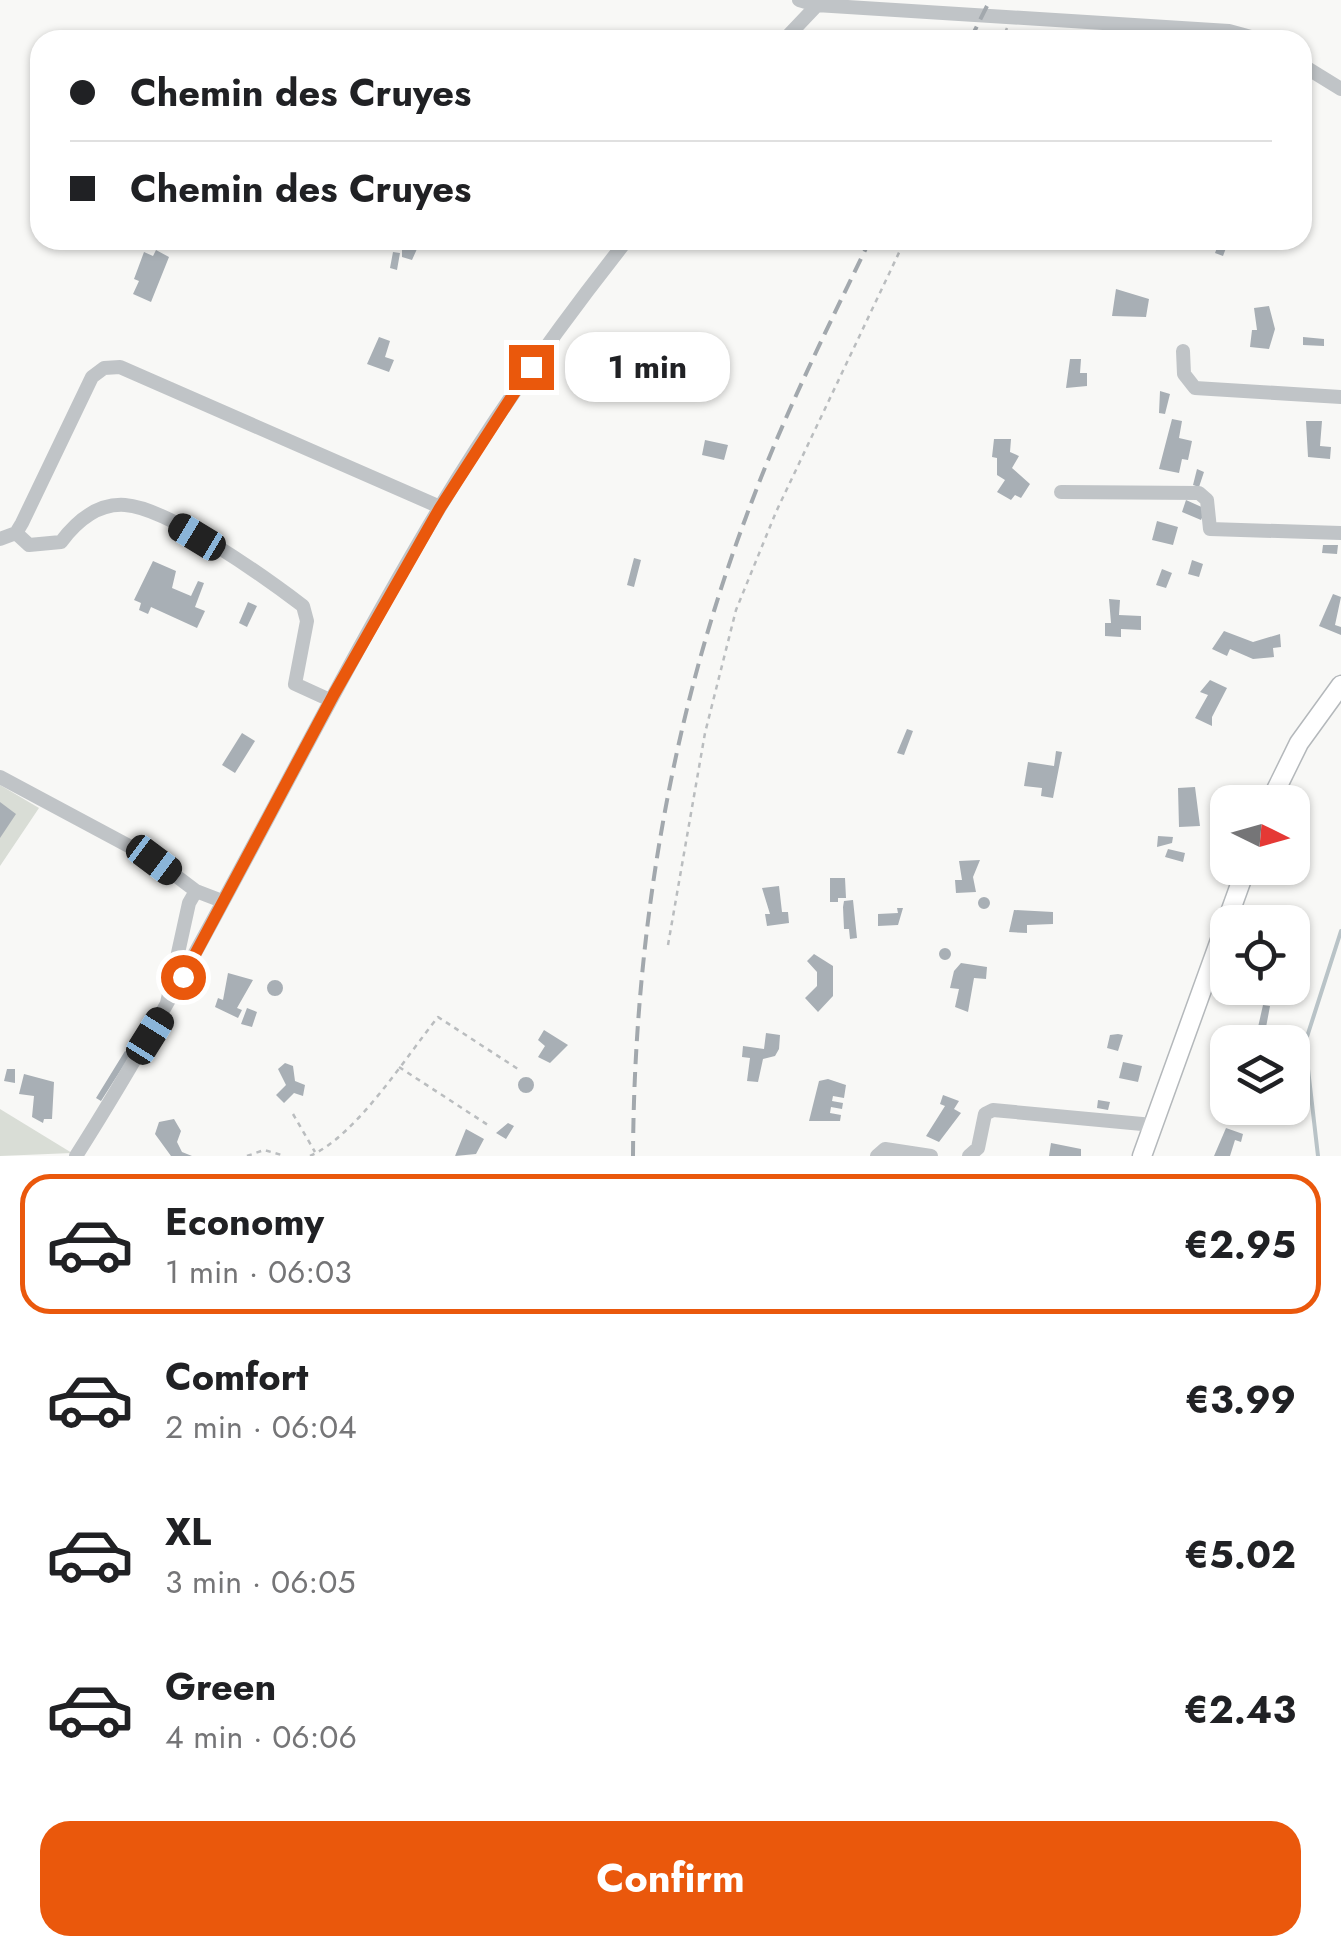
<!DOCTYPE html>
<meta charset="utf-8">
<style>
:root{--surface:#fff;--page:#f6f6f6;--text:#202124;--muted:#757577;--line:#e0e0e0;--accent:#ea580c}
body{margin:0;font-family:Jost,sans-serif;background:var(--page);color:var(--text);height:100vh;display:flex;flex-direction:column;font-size:38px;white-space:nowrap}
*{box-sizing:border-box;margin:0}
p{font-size:32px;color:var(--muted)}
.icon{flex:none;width:55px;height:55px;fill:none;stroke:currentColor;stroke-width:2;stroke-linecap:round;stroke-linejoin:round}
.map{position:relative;height:1156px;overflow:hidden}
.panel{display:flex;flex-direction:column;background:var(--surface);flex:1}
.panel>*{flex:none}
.banner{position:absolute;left:30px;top:30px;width:1282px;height:220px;border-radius:30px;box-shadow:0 2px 8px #0004;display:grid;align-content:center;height:220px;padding:0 40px;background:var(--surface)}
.needle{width:65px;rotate:95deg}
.fabs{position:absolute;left:1210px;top:785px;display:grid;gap:20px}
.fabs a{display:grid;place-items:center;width:100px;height:100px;border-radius:20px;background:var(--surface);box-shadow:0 2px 8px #0004;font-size:50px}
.end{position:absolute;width:45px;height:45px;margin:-22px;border:12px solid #ea580c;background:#fff;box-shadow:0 0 0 5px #fff}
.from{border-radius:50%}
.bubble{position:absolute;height:70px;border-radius:30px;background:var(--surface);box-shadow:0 2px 8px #0004;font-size:32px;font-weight:700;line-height:70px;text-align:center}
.car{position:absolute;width:30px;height:60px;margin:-30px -15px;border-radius:12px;box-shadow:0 0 8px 2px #0007;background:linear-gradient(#222 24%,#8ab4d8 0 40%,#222 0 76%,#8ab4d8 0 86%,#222 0)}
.banner b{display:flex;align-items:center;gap:35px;height:95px;font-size:38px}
.banner b+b{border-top:2px solid var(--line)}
.banner i{width:25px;height:25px;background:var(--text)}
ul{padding:18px 0 0;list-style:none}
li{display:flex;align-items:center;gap:30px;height:140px;margin:0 20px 15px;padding:0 20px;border:5px solid transparent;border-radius:30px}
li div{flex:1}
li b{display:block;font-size:38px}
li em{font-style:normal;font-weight:700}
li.on{border-color:var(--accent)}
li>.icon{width:90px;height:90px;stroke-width:1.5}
.primary-button{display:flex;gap:20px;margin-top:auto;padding:20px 40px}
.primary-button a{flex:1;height:115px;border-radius:30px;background:var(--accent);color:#fff;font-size:40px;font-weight:700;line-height:115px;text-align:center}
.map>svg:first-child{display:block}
.green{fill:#d9ddd6}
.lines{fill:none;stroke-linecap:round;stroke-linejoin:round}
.stream{stroke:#b9c3c7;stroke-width:4}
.building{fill:#a8afb5}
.major-casing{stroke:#b4b8bb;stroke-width:21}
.path{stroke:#babdbf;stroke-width:2.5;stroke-dasharray:5 5;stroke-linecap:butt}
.minor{stroke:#c0c4c7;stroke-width:14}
.major{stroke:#fff;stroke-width:18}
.rail{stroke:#a2a8ad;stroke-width:4;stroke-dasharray:15 8;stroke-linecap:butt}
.route{stroke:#ea580c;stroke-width:12}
</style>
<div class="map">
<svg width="1341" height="1156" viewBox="0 0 1341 1156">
<rect width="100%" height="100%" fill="#f8f8f6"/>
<!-- green -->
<path class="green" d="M0 785 39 808 0 866Z
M0 1109 72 1153 0 1156Z"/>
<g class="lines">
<!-- stream -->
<path class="stream" d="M1318 1156 1305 1043 1341 931"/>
</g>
<!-- building -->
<path class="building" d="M402 240H421L412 260 402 257Z
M1220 240H1229L1223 256 1215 253Z
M156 250 169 257 151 302 133 294 139 281 134 279 144 252 153 256Z
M393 252 400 253 397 270 390 268Z
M1116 289 1149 299 1146 317 1112 316Z
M1269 306 1275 329 1269 349 1250 347 1252 330H1257L1254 308Z
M379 337 390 341 385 357 394 360 389 372 367 364Z
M1303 337 1324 339V346L1303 345Z
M1070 359H1081L1080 373H1087V386L1066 388Z
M1160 391 1170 394 1165 414 1159 413Z
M1172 419 1182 421 1179 438 1192 441 1188 460 1182 459 1179 473 1159 469Z
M1306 421H1322L1320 446 1331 447 1330 459 1308 457Z
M994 439H1011L1010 452 1019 456 1012 468 1030 484 1021 498 1015 495 1011 500 997 492 1005 480 997 475V458L992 457Z
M705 440 728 445 724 460 702 455Z
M1197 469 1204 472 1199 487 1193 485Z
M1186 500 1206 509 1201 520 1182 512Z
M1157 521 1178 527 1173 545 1152 540Z
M1323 545H1338L1337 554 1322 553Z
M634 558 641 560 634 587 627 585Z
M1192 560 1203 564 1199 577 1188 574Z
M153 561 176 571 172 588 191 596 198 581 204 583 195 607 205 611 197 628 151 607 148 614 139 610 141 603 134 600Z
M1162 569 1172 573 1166 588 1156 585Z
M1333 594 1341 597 1335 625 1341 627V635L1319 626Z
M1109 599 1120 600 1119 615 1141 616V630L1121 629V637L1105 636V623H1111Z
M248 602 257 606 247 627 239 623Z
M1224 631 1253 642 1280 634 1281 647 1273 648 1274 657 1253 659 1230 649 1227 656 1212 649Z
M1210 680 1227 688 1212 717V726L1195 718 1208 695 1200 692Z
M907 729 913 731 904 755 897 753Z
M242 733 255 741 235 773 222 765Z
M1056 751 1062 752 1053 798 1041 796 1042 788 1024 786 1028 762 1054 766Z
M1195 787 1200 826 1179 827 1178 788Z
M0 802 16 814 0 838Z
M1158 836 1173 837 1172 843 1157 847Z
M1168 849 1185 853 1183 862 1165 857Z
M980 860 973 877 976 892 956 893 955 880H962L959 861Z
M830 878H845L846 898H838V902H830Z
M779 886 782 912H788L789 923 767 926 765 914H770L762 888Z
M978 903a6 6 0 1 1 12 0a6 6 0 1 1-12 0Z
M853 900 857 938 850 939 849 929H844L843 907 844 901Z
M897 908H903L898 925 878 926V914L898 913Z
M1014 910 1053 912V924L1027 925V933L1009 932Z
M939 954a6 6 0 1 1 12 0a6 6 0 1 1-12 0Z
M814 954 833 966V996L818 1012 805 998 817 986V972L807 961Z
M961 963 987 967 986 979 974 978 968 1012 955 1007 959 989 950 988 954 971Z
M228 973 253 980 237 1008 242 1010 238 1018 215 1007 218 998 223 1000Z
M267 988a8 8 0 1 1 16 0a8 8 0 1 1-16 0Z
M1263 1005 1270 1006 1264 1038 1256 1036Z
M247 1008 257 1012 252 1027 241 1024Z
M544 1030 568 1045 550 1063 538 1057 545 1046 538 1040Z
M766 1033 780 1035 779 1049 775 1056 763 1059 758 1082 747 1081 750 1058 742 1057 743 1046 764 1049Z
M1118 1034 1123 1035 1118 1051 1107 1048 1110 1035Z
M125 1051 131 1054 101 1101 96 1098Z
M1123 1062 1142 1066 1138 1082 1119 1078Z
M285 1063 293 1066 295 1081 305 1085 303 1096 294 1093 284 1103 276 1095 286 1085 278 1069Z
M7 1069H15V1083L4 1081Z
M24 1074 54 1082 52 1119H44L43 1123 32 1117 34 1096 19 1094Z
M518 1085a8 8 0 1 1 16 0a8 8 0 1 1-16 0Z
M828 1079 846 1085 844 1098 833 1096 832 1101 843 1103 842 1109 831 1107 830 1113 841 1115 840 1121H809L819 1081Z
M943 1095 959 1101 954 1109 961 1113 939 1142 926 1136 945 1106 940 1104Z
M1098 1100 1110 1102 1108 1110 1097 1108Z
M174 1119 181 1131 177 1142 182 1152 192 1156H171L155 1134 159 1122Z
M508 1123 514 1126 506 1139 496 1133Z
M1226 1128 1243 1134 1241 1142 1235 1140 1230 1156H1214Z
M466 1129 484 1139 476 1154 455 1156Z
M1051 1143 1081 1149V1156H1049Z"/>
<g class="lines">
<!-- major casing -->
<g class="major-casing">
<path id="major" d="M1270 802 1299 743 1341 685
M1142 1156 1246 868"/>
</g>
<!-- path -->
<path class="path" d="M1002 40 1007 28
M668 945 705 733 736 610 776 512 905 240
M399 1067 491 1127
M293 1114 315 1152
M247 1156 264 1150 285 1156
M310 1156C357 1135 405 1058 438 1017L521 1071"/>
<!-- minor -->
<path class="minor" d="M799 0 816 5 1229 31 1262 40
M784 40 822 0
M1302 65 1341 89
M1183 351 1184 374 1195 388 1341 397
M1061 492 1199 493 1207 500 1210 529 1341 533
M16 533 29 545 61 542C76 522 97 503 125 505 169 508 266 578 303 606L307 621 295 684 330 700
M0 539 16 533 22 523 92 377 104 368 120 367 440 507
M0 777 155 860 196 891
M167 1003 189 903 196 891 222 901
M76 1156C209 947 312 720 440 507 496 414 559 326 627 240
M877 1156 885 1149 931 1156
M969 1156 978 1148 985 1114 993 1110 1153 1125"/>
<!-- major -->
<use href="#major" class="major"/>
<!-- rail -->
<path class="rail" d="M970 40 990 0
M633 1156C634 939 670 720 746 517 781 421 826 331 870 240"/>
</g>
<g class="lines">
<!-- route -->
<path class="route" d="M183 977 334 694 440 508 531 367"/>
</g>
</svg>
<div class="fabs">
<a><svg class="needle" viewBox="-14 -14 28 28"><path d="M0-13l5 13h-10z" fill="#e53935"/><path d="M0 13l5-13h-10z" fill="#757577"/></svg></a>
<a><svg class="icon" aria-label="locate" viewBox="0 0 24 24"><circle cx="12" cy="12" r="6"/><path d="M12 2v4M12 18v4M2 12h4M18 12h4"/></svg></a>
<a><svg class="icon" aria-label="layers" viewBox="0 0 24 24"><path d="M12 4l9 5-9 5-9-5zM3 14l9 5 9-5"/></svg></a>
</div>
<i class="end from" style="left:183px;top:977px"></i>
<i class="end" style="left:531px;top:367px"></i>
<div class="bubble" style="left:565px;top:332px;width:165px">1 min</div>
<i class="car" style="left:197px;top:537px;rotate:301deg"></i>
<i class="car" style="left:154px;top:860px;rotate:127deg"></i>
<i class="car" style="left:150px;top:1036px;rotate:32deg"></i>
<div class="banner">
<b><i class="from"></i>Chemin des Cruyes</b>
<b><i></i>Chemin des Cruyes</b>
</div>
</div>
<section class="panel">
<ul>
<li class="on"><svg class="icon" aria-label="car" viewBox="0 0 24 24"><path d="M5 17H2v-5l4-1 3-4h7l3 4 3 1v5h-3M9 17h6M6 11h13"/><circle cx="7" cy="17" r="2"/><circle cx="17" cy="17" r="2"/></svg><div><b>Economy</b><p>1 min · 06:03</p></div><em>€2.95</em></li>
<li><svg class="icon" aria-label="car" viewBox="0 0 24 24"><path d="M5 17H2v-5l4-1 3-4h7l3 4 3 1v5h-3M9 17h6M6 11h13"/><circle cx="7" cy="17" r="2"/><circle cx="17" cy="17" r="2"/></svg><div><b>Comfort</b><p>2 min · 06:04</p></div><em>€3.99</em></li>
<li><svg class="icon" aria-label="car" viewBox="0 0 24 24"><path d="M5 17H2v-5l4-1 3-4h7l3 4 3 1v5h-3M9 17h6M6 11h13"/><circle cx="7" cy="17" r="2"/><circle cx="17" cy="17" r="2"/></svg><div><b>XL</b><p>3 min · 06:05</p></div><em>€5.02</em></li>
<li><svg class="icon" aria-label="car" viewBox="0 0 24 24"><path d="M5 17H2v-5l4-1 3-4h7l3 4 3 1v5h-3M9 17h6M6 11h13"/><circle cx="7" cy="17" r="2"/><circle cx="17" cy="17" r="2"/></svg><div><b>Green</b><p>4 min · 06:06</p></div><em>€2.43</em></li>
</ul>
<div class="primary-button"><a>Confirm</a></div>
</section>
